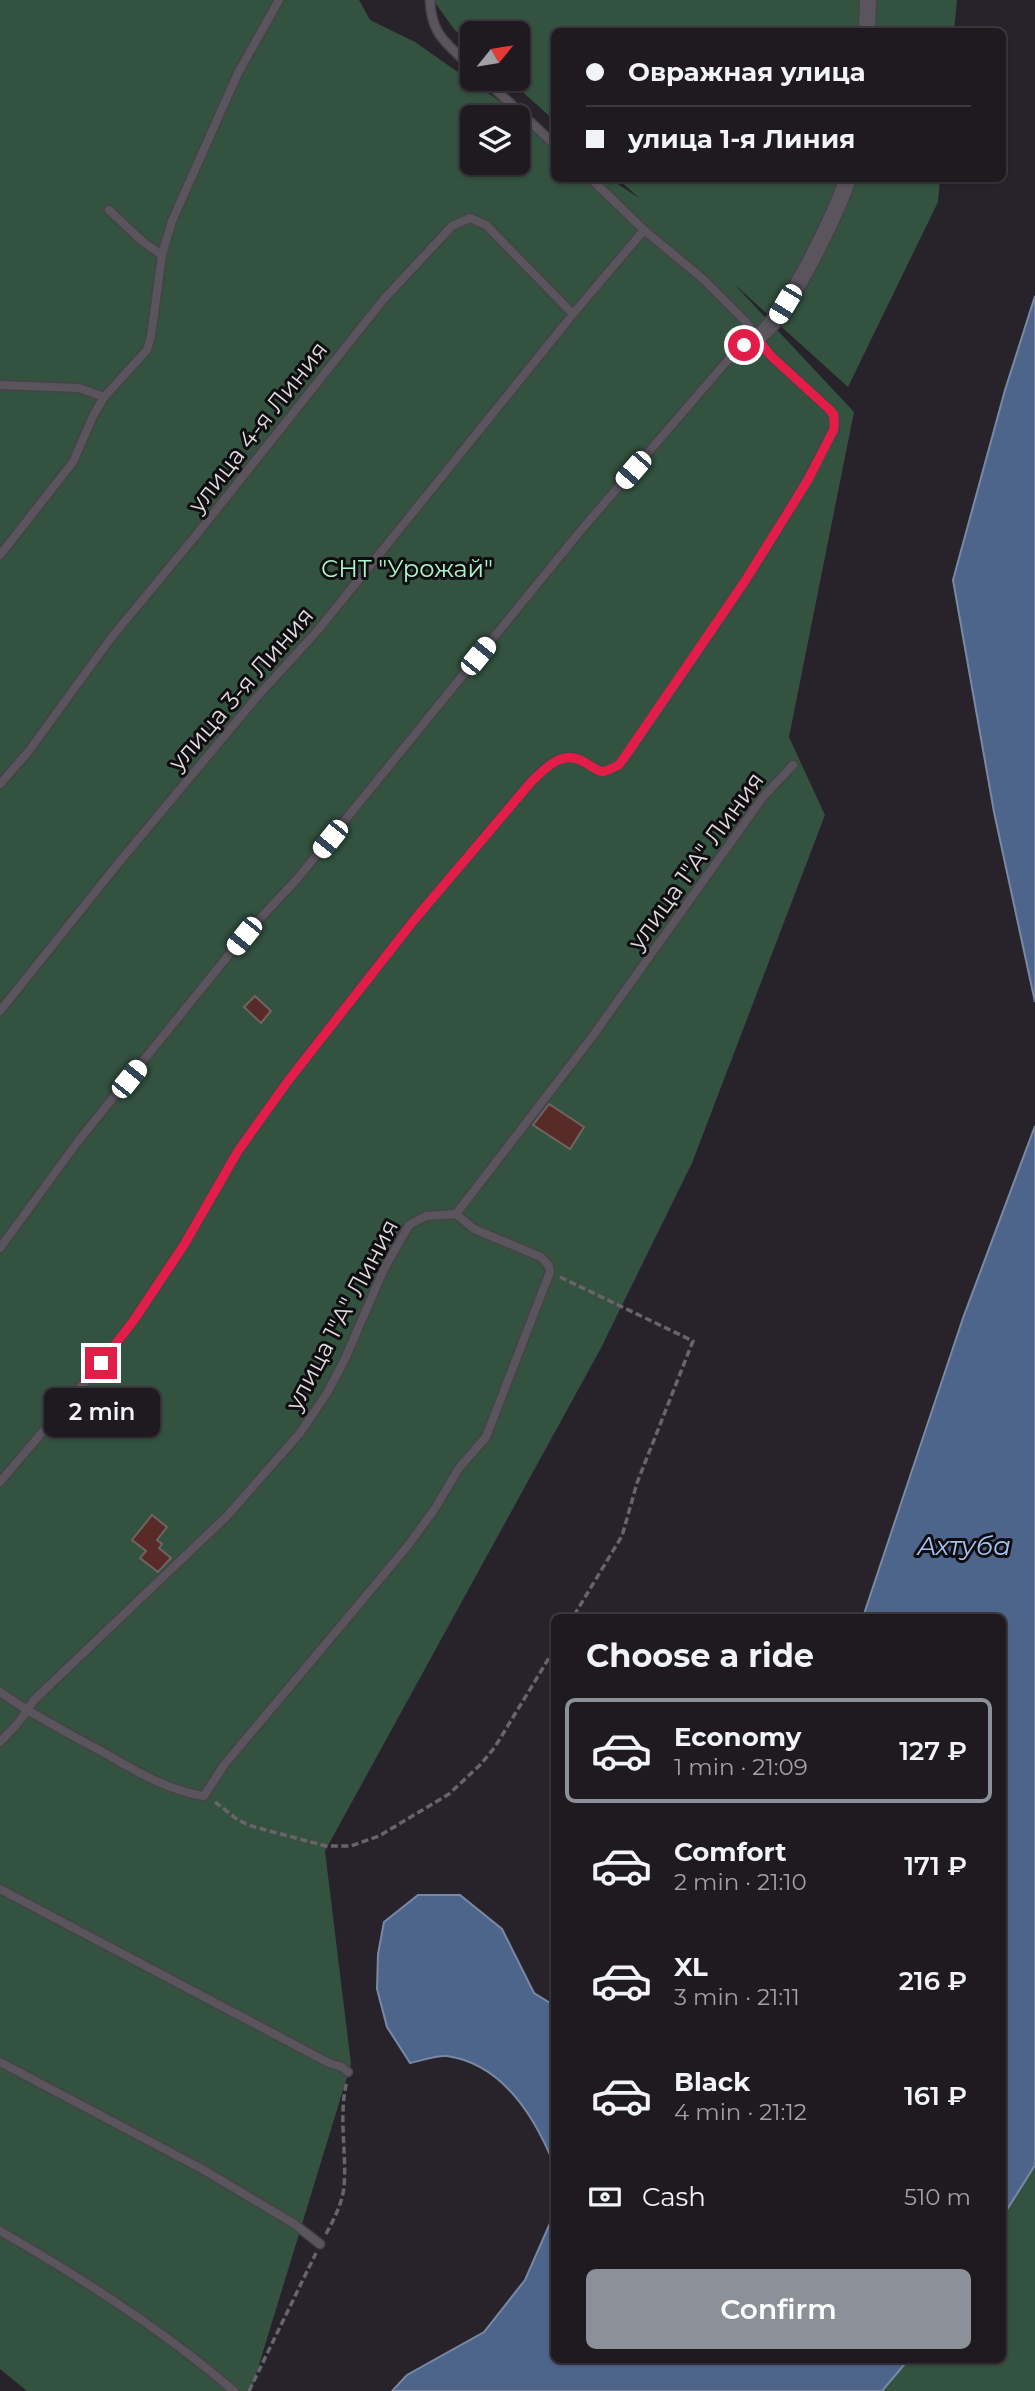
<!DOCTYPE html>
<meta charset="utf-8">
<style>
:root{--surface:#1e1a20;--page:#2b272d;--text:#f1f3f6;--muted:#a1a1a5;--line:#3c383e;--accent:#8c9099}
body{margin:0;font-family:Montserrat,sans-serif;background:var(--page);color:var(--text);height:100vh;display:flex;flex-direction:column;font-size:26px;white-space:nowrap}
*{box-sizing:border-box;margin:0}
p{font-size:23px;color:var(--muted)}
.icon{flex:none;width:38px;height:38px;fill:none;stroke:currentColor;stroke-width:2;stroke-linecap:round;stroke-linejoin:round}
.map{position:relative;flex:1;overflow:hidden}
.side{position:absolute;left:551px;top:1614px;width:455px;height:749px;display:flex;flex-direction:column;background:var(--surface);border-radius:10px;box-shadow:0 2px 5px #0004,0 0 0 2px var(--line)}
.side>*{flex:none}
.hud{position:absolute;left:551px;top:28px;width:455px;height:154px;border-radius:10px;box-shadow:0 2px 5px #0004,0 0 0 2px var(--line);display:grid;align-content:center;height:154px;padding:0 35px;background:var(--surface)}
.needle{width:46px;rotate:60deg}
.fabs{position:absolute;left:460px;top:21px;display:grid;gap:14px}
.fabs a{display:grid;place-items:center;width:70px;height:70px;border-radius:10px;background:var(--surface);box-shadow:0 2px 5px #0004,0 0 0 2px var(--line);font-size:35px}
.end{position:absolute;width:32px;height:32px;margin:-16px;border:9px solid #e11d48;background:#fff;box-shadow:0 0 0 4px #fff}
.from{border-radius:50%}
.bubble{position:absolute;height:49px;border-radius:10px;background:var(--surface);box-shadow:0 2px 5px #0004,0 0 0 2px var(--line);font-size:23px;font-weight:600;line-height:49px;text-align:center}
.car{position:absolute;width:21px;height:42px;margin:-21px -10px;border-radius:9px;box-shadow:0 0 5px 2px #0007;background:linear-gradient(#fff 24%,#345 0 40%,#fff 0 76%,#345 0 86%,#fff 0)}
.hud b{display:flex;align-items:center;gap:24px;height:66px;font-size:26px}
.hud b+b{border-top:2px solid var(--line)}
.hud i{width:18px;height:18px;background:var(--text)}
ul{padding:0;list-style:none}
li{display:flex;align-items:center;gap:21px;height:105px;margin:0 14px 10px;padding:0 21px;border:4px solid transparent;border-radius:10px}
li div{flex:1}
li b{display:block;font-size:26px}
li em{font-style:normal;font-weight:600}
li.active{border-color:var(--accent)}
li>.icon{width:63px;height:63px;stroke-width:1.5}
h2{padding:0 35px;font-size:32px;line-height:84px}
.pay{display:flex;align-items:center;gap:18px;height:77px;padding:0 35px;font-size:26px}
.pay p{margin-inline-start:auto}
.action{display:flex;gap:14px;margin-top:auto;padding:14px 35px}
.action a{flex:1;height:80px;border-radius:10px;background:var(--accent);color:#fff;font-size:28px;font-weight:600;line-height:80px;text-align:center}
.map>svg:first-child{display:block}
.green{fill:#335240;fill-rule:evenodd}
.water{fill:#4e658b;stroke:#7988a4;stroke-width:2}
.building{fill:#582b28;stroke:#6f6462;stroke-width:2}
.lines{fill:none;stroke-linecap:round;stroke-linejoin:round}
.lane-casing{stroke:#464247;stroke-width:11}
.street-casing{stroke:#464247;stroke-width:19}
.path{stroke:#69646a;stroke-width:3.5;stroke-dasharray:7 3.5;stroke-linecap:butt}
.lane{stroke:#5a545c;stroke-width:8}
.street{stroke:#5a545c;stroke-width:16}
.route{stroke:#e11d48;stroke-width:9}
.labels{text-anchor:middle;stroke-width:6;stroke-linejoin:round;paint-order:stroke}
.street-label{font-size:24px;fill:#dedade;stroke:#100d10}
.park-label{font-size:24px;fill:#aaf6c9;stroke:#100d10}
.water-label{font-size:26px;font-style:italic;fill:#a4c3f4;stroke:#100d10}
</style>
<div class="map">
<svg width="1035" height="2391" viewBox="0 0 1035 2391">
<rect width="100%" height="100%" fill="#28232a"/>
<!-- green -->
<path class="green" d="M0 0H359L370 20 415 42 555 140V178L610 179 639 198 618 179H940L938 202 848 387 734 284 854 412 789 737 825 815 692 1163 601 1348 325 1851 351 2064 251 2391H27L0 2369ZM472 117H518V163H472Z
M433 0H957L954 31 555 32V121L508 79H518V33H472V46L454 29Z
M1035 2165V2391H879L905 2359H1003V2213Z"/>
<!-- water -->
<path class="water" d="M1035 296V1002L994 812 953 580 1005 390Z
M1035 1126V2165L1003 2216V1617H863L963 1318Z
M418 1895H460L502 1929 534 1993 555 2006V2167C536 2119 503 2064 447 2056 436 2055 421 2061 410 2063L387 2027 377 1989 378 1954 384 1922Z
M555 2179V2359H909L882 2391H392L407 2375 484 2332 525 2280 551 2221Z"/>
<!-- building -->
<path class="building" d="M255 996 271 1011 261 1023 244 1007Z
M549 1104 584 1127 570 1149 533 1125Z
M152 1515 167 1527 157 1540 162 1544 159 1548 171 1558 158 1572 140 1558 146 1551 132 1540Z"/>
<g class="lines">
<!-- lane casing -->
<g class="lane-casing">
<path id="lane" d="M430 0C431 36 448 44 472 68
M484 79 555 145
M109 210 143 242 162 255
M0 385 79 388 104 397
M0 555 73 462 93 416 104 397 147 350 151 336 162 255 172 221 238 73 279 0
M0 784 28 752 111 638 197 534 383 300 452 226 470 218 486 225 573 314
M0 1011 116 866 256 698 318 630 573 314 644 230
M0 1248 79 1140 244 936 297 879 582 529 734 353 756 338
M0 1482 101 1363 134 1320 184 1245 238 1151 288 1081 415 919 532 781C541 772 551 761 564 758 591 752 597 790 625 758 698 651 775 545 834 429L835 421 829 409 771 356 745 321 703 279 644 230 590 178
M0 1692C31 1714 66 1732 99 1750 133 1769 165 1790 204 1796L224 1765 406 1548 434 1510 459 1468 486 1437 550 1272 549 1266 541 1257 474 1229 456 1214
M0 1742 18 1723 34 1700 227 1516 300 1433 327 1393 344 1361 384 1269 409 1225 426 1216 456 1214 592 1037 763 797 793 765
M0 1889 329 2063 342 2067 348 2072
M0 2062 202 2169 293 2223 320 2244
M0 2231C82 2278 162 2329 234 2391"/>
</g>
<!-- street casing -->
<g class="street-casing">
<path id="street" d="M867 32 868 0
M756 338C785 321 837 213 848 178"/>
</g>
<!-- path -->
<path class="path" d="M560 1277 693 1341 637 1483 622 1536 573 1617
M215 1802 238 1820 251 1826 326 1846H351L379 1836 449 1794 480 1765 495 1747 555 1648
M326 2234C334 2219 342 2204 344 2187 347 2152 338 2116 347 2081
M249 2391 316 2253"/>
<!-- lane -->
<use href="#lane" class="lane"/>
<!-- street -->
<use href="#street" class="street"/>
</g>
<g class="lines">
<!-- route -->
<path class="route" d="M101 1363 134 1320 184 1245 238 1151 288 1081 415 919 532 781C546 768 562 750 582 761 590 765 595 770 603 772L619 765 745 581 808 480 834 429V415L829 409 771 356 756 338 744 345"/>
</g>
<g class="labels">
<!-- street labels -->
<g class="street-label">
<text transform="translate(258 427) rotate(-52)" y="8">улица 4-я Линия</text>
<text transform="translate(241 689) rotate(-49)" y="8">улица 3-я Линия</text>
<text transform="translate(696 861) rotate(-54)" y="8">улица 1"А" Линия</text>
<text transform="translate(342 1315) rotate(-62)" y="8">улица 1"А" Линия</text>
</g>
<!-- park labels -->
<g class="park-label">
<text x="407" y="577">СНТ "Урожай"</text>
</g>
<!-- water labels -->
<g class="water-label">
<text x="964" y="1555">Ахтуба</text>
</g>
</g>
</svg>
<div class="fabs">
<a><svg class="needle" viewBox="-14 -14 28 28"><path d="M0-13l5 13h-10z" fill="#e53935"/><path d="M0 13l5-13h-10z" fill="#a1a1a5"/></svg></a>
<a><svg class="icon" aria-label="layers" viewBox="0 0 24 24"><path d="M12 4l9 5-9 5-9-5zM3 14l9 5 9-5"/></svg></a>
</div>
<i class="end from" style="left:744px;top:345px"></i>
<i class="end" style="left:101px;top:1363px"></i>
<div class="bubble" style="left:44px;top:1388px;width:116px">2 min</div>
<i class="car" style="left:785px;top:304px;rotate:211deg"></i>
<i class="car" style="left:633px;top:470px;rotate:221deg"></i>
<i class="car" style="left:478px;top:656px;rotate:39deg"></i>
<i class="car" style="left:330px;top:839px;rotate:219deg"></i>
<i class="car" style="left:244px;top:936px;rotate:219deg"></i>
<i class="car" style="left:129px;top:1079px;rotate:39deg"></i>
<div class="hud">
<b><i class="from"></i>Овражная улица</b>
<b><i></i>улица 1-я Линия</b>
</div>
<section class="side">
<h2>Choose a ride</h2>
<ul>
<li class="active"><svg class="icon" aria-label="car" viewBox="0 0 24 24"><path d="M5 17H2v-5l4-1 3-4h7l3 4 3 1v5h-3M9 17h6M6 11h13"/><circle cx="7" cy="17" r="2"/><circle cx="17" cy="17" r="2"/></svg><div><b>Economy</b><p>1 min · 21:09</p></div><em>127 ₽</em></li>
<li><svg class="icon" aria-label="car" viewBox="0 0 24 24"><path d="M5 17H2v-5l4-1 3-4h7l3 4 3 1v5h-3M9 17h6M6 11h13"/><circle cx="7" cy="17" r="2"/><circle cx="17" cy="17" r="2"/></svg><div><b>Comfort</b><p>2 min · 21:10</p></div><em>171 ₽</em></li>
<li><svg class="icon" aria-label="car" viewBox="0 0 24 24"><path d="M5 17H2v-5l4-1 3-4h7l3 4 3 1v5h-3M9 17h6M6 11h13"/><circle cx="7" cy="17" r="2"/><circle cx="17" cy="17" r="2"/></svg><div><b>XL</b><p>3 min · 21:11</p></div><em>216 ₽</em></li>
<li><svg class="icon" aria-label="car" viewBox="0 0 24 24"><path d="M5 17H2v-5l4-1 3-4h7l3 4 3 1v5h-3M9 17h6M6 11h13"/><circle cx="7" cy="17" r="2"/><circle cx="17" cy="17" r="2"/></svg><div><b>Black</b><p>4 min · 21:12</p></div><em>161 ₽</em></li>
</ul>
<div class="pay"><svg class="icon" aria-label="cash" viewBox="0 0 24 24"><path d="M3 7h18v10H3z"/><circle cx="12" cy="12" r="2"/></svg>Cash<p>510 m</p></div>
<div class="action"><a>Confirm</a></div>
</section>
</div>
